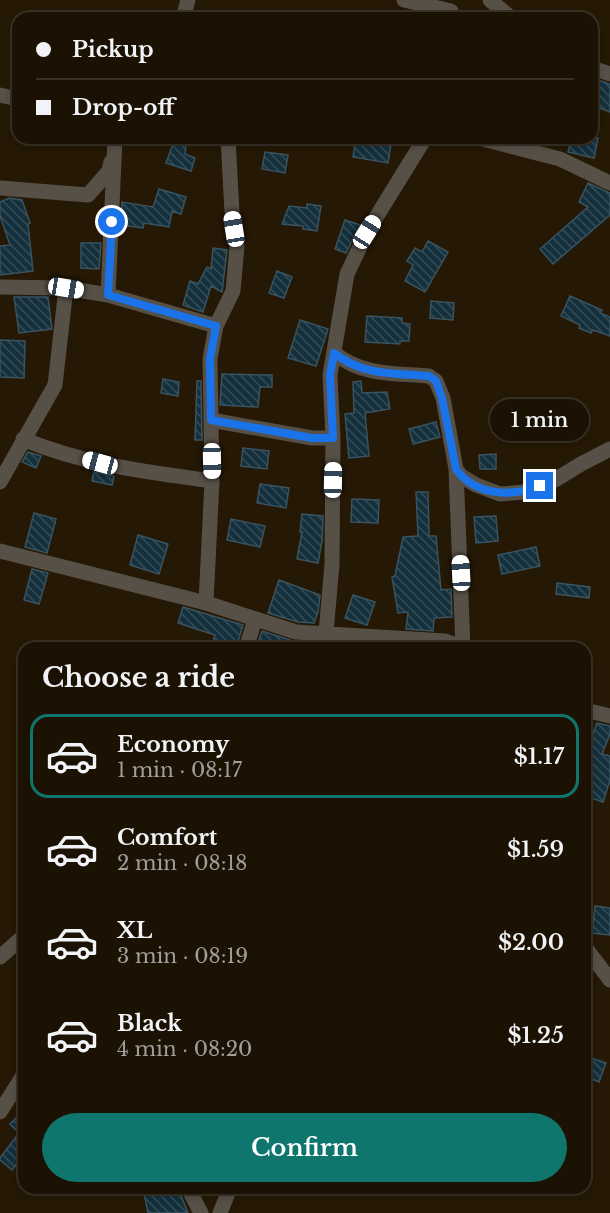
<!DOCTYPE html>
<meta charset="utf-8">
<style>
:root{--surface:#1c1204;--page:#251b0e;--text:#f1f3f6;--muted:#a09e9a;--line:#3a3226;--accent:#0f766e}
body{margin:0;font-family:"Libre Baskerville",serif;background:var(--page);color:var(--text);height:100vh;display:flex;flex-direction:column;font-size:22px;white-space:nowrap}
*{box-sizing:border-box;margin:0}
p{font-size:20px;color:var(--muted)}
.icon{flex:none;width:33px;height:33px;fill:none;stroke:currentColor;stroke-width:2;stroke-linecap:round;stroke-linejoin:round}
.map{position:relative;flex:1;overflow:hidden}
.drawer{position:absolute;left:18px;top:642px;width:573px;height:552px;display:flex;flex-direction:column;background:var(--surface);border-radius:18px;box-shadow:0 3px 9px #0003,0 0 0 2px var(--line)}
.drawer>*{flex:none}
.top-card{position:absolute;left:12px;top:12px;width:586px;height:132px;border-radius:18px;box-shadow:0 3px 9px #0003,0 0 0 2px var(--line);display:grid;align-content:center;height:132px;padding:0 24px;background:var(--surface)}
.end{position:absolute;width:27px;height:27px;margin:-14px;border:8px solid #1a73e8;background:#fff;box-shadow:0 0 0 3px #fff}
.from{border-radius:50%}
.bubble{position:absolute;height:42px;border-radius:21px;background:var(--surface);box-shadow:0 3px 9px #0003,0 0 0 2px var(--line);font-size:20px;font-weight:600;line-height:42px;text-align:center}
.car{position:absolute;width:18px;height:36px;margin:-18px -9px;border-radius:8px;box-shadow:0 0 4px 2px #0007;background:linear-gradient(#fff 24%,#345 0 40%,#fff 0 76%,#345 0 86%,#fff 0)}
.top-card b{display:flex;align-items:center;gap:21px;height:57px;font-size:22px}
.top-card b+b{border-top:2px solid var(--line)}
.top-card i{width:15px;height:15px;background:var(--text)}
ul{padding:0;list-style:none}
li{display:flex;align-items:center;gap:18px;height:84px;margin:0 12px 9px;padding:0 12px;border:3px solid transparent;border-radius:18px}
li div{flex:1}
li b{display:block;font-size:22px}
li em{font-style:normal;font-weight:600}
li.on{border-color:var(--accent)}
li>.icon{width:54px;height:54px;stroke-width:1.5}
h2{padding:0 24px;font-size:27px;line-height:72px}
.primary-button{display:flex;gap:12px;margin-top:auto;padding:12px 24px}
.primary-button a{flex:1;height:69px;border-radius:36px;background:var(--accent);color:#fff;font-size:24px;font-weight:600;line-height:69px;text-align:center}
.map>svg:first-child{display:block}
.building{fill:url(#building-back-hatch);stroke:#395360;stroke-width:1.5}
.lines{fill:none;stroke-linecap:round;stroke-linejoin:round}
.minor{stroke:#575047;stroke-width:15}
.route{stroke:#1a73e8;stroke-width:8}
</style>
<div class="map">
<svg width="610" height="1213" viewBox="0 0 610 1213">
<defs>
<pattern id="building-back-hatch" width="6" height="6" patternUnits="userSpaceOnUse" patternTransform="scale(1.5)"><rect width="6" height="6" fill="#14303d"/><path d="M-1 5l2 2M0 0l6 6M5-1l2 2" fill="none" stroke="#364d58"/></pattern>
</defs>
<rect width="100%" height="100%" fill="#251805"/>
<!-- building -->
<path class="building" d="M592 78 610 84V112L592 105Z
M175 138H187L185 154 195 158 191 171 166 163Z
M356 138H392L388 163 353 157Z
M571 138H598L594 158 568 152Z
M265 152 288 155 285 173 262 169Z
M588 183 610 193V215L553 264 540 249 588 207 579 202Z
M159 189 186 197 181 214 172 211 169 227 144 223 143 228 121 225 122 202 153 207Z
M9 198 22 200 30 223 28 224 33 271 0 275V246L10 245 0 216V202Z
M307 204 321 206 317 231 303 229V226L282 224 289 206 307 208Z
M345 220 360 225 346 253 335 249Z
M428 241 448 252 425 292 405 281 413 265 407 261 415 248 422 252Z
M81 243H101L99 269 81 268Z
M213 248 227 250 222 292 211 286 203 312 183 305 190 281 198 284 207 267 211 269Z
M277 271 292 277 284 298 269 293Z
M570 296 602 310 600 313 610 317V336L593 330 591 333 579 328 580 325 561 316Z
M14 297H48L52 329 19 333Z
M431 301 454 303 453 320 430 318Z
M367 316 402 318V323L410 324 409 341H400V344L365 342Z
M300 320 328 329 316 366 288 358Z
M0 340 25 341 24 378 0 377Z
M222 374 272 375V387H260L258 407 220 405Z
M163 379 179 382 178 396 161 393Z
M197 381H201L202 440H195Z
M361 381 362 393 387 392 390 409 365 413 369 456 349 458 345 414 354 413 353 382Z
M436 422 440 437 413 444 409 429Z
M243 448 269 451 267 469 241 466Z
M28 452 41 456 36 468 22 462Z
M496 454V469H480L479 455Z
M94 472 114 476 112 485 92 481Z
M260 484 289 488 286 508 257 503Z
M416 492H428L429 536H436L441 590 451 589 452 617 434 618 433 631 406 629 408 612 398 613 392 577 395 576 403 537 418 536Z
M352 499 379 500 378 523 351 522Z
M34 513 56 519 47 553 25 547Z
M302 514 323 516 322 541 318 563 297 559 302 532H300Z
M496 516 498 541 476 543 474 517Z
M231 519 265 526 260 547 227 540Z
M138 535 168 544 159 574 130 565Z
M536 547 540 566 502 574 498 555Z
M32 569 48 573 39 604 24 600Z
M279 580 320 595 318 612 314 623 298 622 268 613Z
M557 583 590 587 589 598 556 594Z
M353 595 375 602 367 625 345 618Z
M183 607 243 625 236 648H211L215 635 178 623Z
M262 631 293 641 308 642 306 648H256Z
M597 723 610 726V734L602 754 610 756V780L603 802 585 796V754Z
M595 906 610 908V935L592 933Z
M585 1056 606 1063 599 1082 585 1076Z
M24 1110V1155L12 1170 0 1160V1158L19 1133 10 1124Z
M143 1188H178L188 1213H148Z"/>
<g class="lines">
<!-- minor -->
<path class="minor" d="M404 0 451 11
M490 0 511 18
M183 18 188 0
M592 68 610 74
M0 95 18 99
M479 138 560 159 610 183
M0 188 88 195 109 171 111 162
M0 287 66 288 108 295 216 326
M108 295 115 138
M334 353C363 376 393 373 429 376L436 381 443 398 456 469 461 476 476 485 500 494 524 492 555 480 581 464 610 449
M211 420 312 438H333
M23 439C85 465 147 472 212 481
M456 469 463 648
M0 482 55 385 66 288
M0 551 206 603 296 632 445 641 463 648
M206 603 212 481 210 359 216 326 233 291 237 246 232 212 228 138
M246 648 255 620
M322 648 326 633 332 564 333 438 330 375 347 274 367 232 425 138
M585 710 610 716
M585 947 610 980
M0 957 24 936
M0 1112 24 1074
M188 1188 201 1213
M220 1213 230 1188"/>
</g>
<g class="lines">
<!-- route -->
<path class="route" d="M112 222 108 295 216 326 210 359 211 420 312 438H333L330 375 334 353C363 376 393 373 429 376L436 381 442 398 456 469C475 496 512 497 540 486"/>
</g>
</svg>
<i class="end from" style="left:112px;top:222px"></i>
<i class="end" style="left:540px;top:486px"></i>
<div class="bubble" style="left:490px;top:399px;width:99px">1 min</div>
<i class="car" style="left:234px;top:229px;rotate:351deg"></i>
<i class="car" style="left:367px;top:232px;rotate:32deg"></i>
<i class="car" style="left:66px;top:288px;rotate:99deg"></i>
<i class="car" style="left:212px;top:461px;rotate:179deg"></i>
<i class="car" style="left:100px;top:463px;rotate:285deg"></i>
<i class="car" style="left:333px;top:480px;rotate:1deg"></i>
<i class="car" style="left:461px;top:573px;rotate:357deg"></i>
<div class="top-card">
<b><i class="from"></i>Pickup</b>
<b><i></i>Drop-off</b>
</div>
<section class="drawer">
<h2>Choose a ride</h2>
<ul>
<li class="on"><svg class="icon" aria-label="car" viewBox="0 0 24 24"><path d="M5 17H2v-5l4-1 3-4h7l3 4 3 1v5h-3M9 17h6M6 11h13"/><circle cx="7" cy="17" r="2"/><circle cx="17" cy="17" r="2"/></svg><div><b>Economy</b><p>1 min · 08:17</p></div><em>$1.17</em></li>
<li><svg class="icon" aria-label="car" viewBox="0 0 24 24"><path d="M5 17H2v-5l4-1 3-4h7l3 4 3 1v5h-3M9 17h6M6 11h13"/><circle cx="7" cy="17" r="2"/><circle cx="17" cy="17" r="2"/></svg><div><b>Comfort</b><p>2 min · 08:18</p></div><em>$1.59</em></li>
<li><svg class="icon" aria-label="car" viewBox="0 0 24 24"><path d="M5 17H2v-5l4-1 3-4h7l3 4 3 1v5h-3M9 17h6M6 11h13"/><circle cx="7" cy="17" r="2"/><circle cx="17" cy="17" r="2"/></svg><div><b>XL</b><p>3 min · 08:19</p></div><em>$2.00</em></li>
<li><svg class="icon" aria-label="car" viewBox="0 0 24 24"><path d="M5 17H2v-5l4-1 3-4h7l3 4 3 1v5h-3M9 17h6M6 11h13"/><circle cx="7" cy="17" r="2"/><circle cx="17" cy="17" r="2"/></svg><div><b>Black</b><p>4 min · 08:20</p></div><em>$1.25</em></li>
</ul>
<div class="primary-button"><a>Confirm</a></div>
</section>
</div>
